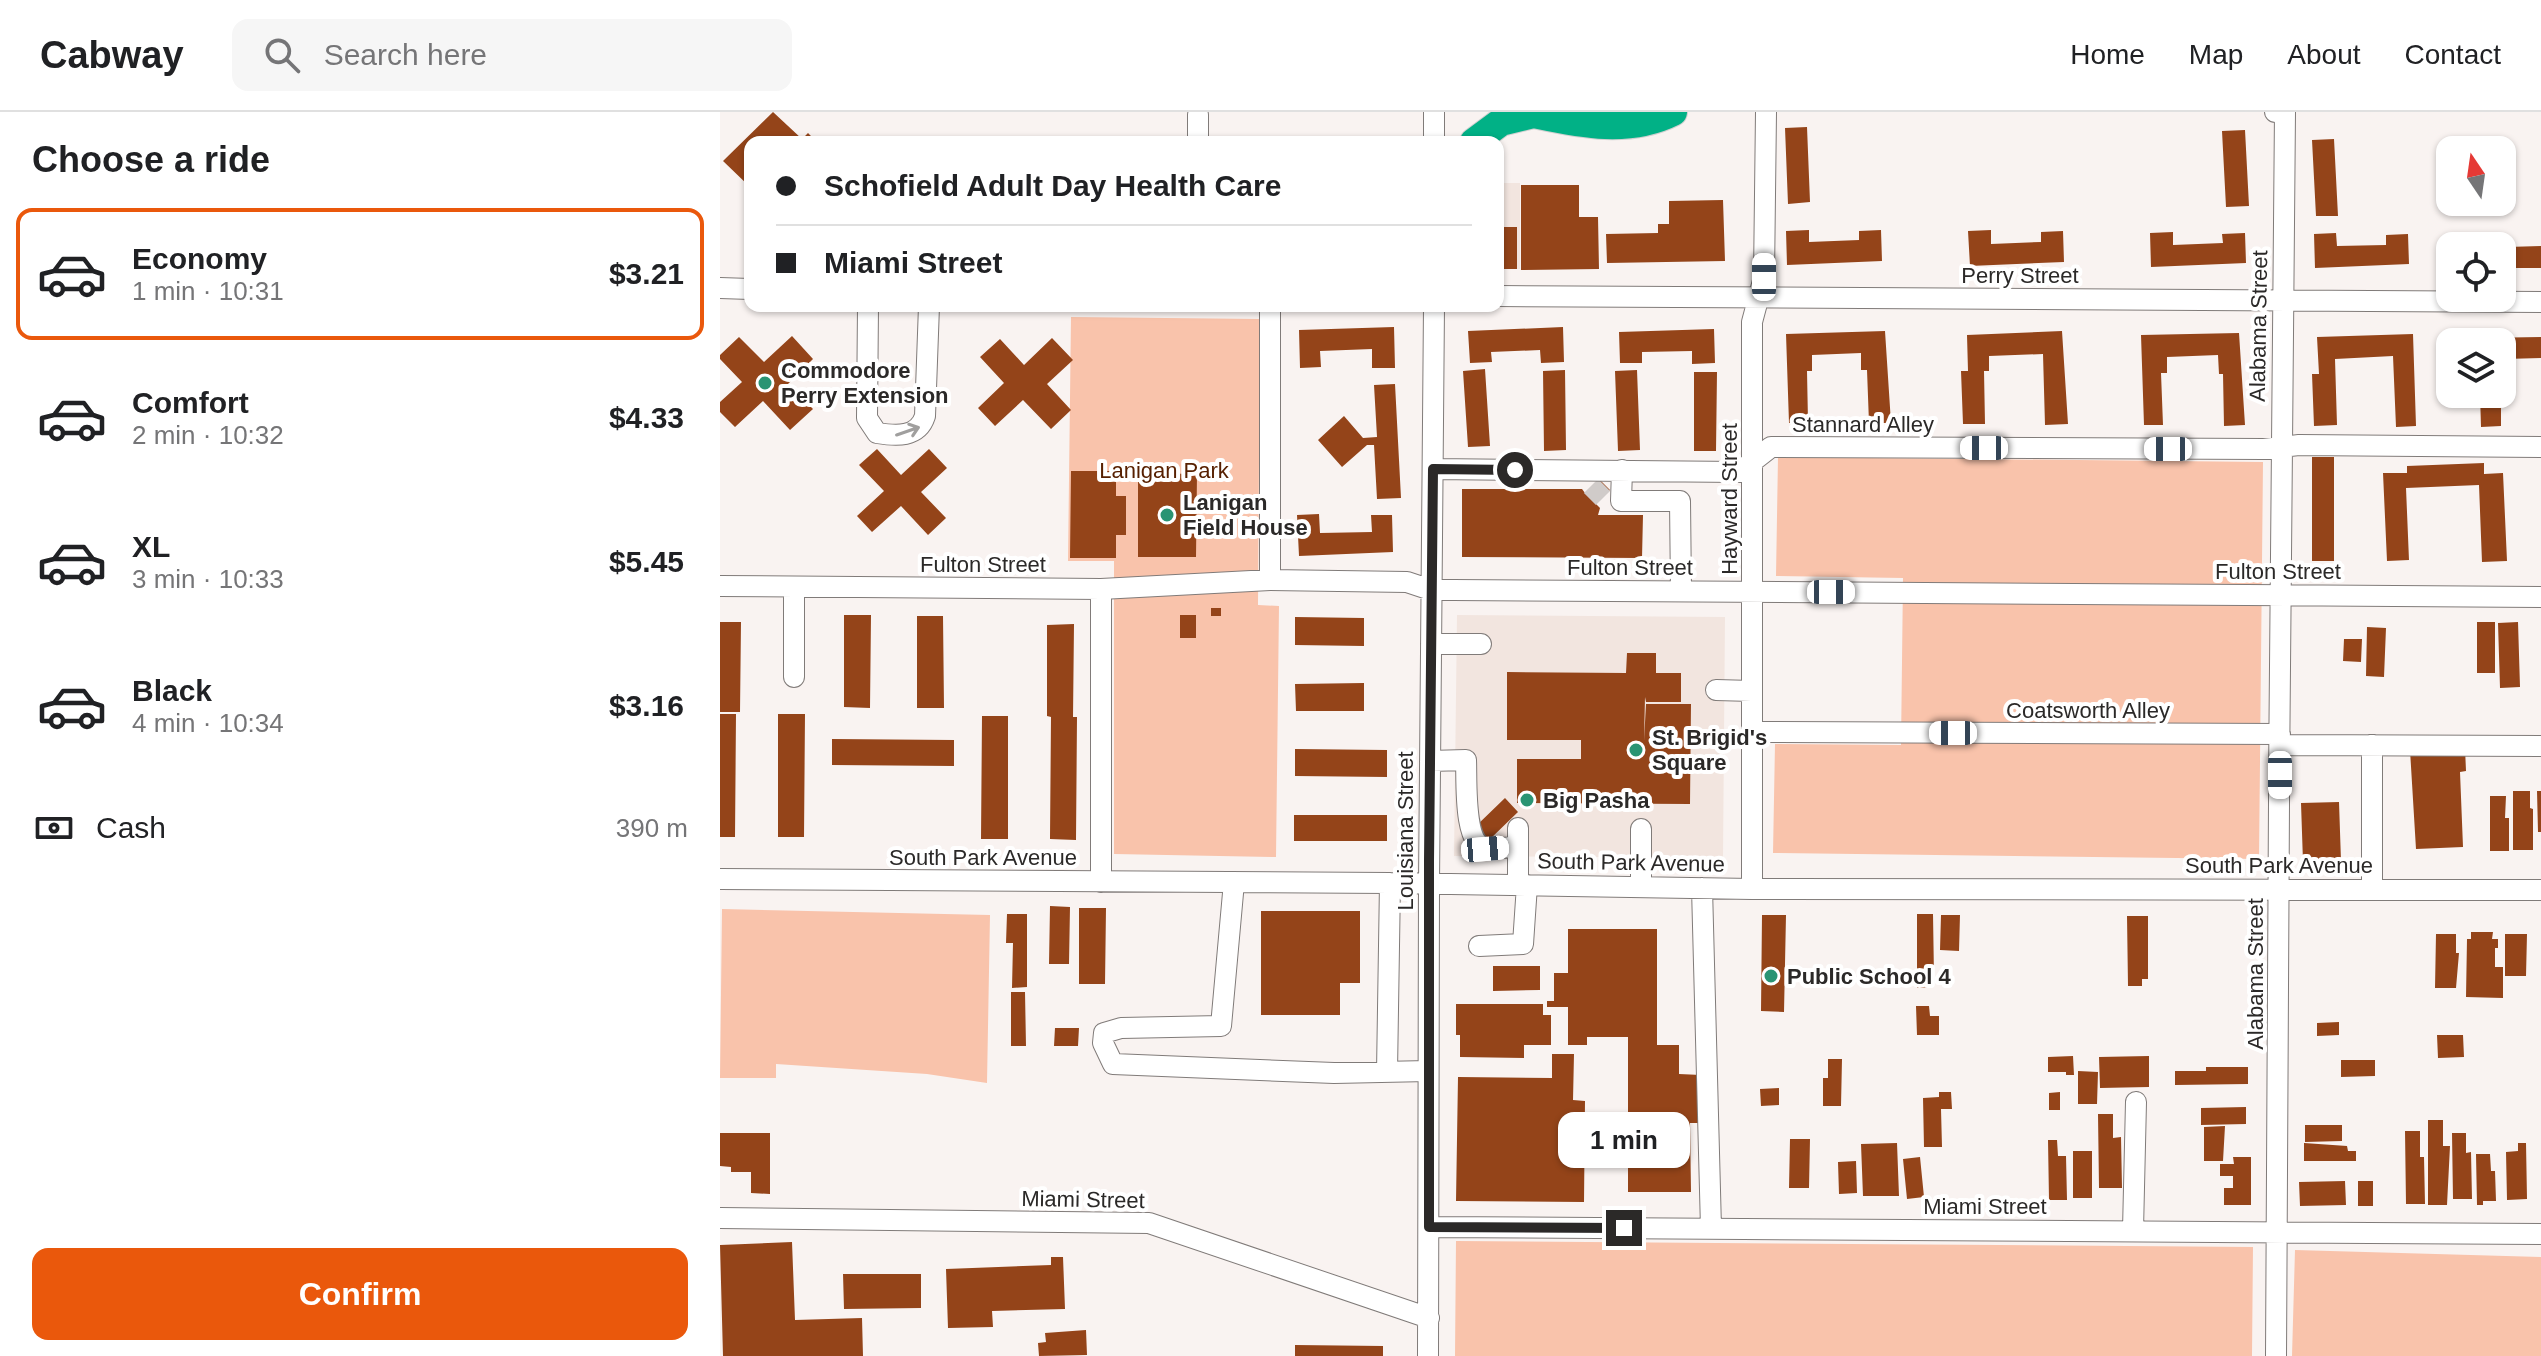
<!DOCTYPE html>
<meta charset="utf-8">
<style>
:root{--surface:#fff;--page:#f6f6f6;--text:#202124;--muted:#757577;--line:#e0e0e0;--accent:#ea580c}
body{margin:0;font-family:Arial,sans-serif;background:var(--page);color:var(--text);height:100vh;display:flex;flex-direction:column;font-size:30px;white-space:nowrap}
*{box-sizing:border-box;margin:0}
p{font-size:26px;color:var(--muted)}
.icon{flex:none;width:44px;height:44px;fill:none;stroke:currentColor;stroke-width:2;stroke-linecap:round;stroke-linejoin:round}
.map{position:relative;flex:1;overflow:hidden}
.side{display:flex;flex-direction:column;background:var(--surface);width:720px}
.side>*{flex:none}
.top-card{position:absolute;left:24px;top:24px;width:760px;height:176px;border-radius:16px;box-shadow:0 2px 6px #0004;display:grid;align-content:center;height:176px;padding:0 32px;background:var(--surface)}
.needle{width:52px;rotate:347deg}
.controls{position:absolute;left:1716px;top:24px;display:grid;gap:16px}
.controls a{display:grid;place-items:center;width:80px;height:80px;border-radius:16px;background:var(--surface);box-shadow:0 2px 6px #0004;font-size:40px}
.end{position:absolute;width:36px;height:36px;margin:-18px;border:10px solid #2b2928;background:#fff;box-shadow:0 0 0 4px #fff}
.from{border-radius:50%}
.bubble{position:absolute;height:56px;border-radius:16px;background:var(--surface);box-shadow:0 2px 6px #0004;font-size:26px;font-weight:800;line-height:56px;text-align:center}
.car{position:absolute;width:24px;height:48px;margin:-24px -12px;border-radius:10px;box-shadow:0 0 6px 2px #0007;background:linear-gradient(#fff 24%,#345 0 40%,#fff 0 76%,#345 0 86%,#fff 0)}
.top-card b{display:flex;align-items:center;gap:28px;height:76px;font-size:30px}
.top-card b+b{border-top:2px solid var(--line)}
.top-card i{width:20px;height:20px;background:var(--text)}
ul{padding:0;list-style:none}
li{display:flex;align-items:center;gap:24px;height:132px;margin:0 16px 12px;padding:0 16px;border:4px solid transparent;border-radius:16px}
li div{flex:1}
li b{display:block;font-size:30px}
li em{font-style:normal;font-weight:800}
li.on{border-color:var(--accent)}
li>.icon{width:72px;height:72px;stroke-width:1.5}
h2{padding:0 32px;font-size:36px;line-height:96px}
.pay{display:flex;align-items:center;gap:20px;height:88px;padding:0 32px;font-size:30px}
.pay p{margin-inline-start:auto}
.action{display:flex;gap:16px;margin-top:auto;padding:16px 32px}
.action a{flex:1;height:92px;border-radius:16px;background:var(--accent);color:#fff;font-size:32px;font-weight:800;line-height:92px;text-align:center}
header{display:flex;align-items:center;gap:48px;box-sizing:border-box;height:112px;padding:0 40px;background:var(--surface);border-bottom:2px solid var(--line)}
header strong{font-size:38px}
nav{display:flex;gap:44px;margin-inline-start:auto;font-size:28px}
.search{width:560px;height:72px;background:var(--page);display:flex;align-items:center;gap:20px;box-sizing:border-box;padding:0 28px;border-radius:16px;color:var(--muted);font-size:30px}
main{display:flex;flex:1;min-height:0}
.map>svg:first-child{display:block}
.built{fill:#f2e5df}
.green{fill:#f9c3ab}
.building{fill:#944419}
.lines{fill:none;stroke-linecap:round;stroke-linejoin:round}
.minor-tunnel{stroke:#d0cbc9;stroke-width:20;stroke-dasharray:20 10;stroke-linecap:butt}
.minor-casing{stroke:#807b79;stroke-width:22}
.highway-casing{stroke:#d0d0d0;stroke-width:30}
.minor{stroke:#fff;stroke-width:20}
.highway{stroke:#01b186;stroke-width:28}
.oneway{stroke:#a09f9e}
.route{stroke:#2b2928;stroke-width:10}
.poi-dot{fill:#2a9473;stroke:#fff;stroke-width:3}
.labels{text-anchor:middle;stroke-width:8;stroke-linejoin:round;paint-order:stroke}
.street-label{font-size:22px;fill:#2b2928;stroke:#fff}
.poi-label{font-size:22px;font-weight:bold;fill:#2b2928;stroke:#fff;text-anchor:start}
.park-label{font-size:22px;fill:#572001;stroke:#fff}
</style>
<header>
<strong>Cabway</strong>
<div class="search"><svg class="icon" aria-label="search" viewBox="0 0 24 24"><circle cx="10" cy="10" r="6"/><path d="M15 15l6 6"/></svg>Search here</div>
<nav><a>Home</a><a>Map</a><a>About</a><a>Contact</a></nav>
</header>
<main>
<section class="side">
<h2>Choose a ride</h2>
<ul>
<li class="on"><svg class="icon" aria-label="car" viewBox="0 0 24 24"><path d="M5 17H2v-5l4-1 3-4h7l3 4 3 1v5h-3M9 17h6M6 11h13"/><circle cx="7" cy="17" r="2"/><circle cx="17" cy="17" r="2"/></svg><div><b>Economy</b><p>1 min · 10:31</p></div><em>$3.21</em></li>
<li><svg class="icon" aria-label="car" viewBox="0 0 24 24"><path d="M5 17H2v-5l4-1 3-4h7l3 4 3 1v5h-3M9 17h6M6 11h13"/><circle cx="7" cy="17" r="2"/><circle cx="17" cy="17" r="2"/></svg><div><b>Comfort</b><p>2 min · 10:32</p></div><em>$4.33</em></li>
<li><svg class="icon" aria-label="car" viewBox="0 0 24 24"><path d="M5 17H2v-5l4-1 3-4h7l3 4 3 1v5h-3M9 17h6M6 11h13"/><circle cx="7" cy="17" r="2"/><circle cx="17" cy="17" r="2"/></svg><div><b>XL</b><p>3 min · 10:33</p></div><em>$5.45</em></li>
<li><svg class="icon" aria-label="car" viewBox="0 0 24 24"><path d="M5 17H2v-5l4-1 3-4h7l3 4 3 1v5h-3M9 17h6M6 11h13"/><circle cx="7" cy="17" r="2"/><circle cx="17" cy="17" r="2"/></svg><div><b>Black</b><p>4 min · 10:34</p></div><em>$3.16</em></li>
</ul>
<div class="pay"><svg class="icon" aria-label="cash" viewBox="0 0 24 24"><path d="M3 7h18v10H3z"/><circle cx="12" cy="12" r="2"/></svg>Cash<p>390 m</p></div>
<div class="action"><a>Confirm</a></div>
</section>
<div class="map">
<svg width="1821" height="1244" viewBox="0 0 1821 1244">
<rect width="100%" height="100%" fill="#f9f3f1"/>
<!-- built -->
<path class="built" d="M778 71H800V157H778Z
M737 503 1005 505 1003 746 734 744Z"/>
<!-- green -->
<path class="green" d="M351 205 540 207 538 493 559 494 556 745 394 742V449H348Z
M1058 345 1543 350 1539 747 1053 741 1055 632 1181 633 1183 466 1056 464Z
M2 797 270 803 267 971 207 962 56 952V966H0Z
M736 1129 1533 1135 1532 1244H735Z
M1575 1138 1821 1145V1244H1572Z"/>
<!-- building -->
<path class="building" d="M53 0 82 27 88 21 97 30H30V75L3 49Z
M1087 15 1090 90 1068 92 1065 16Z
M1525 18 1529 94 1506 95 1502 19Z
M1614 27 1618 104H1596L1592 28Z
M801 73H859V105H878L879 157 801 158Z
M1003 88 1005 149 887 151 886 122 938 121V112H949V89Z
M778 115H797V157H778Z
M1089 118V130L1139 128V119L1161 118 1162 149 1067 153 1066 119Z
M1271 118V132L1321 130V120L1343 119 1344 150 1250 154 1248 119Z
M1453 120V133L1503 131 1502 122 1525 121 1526 151 1431 155 1430 121Z
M1616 121 1617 134 1666 133V123L1688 122 1689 152 1595 156 1594 122Z
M1764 123H1787V135L1821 134V156H1782V134H1764Z
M674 215 675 256H652V237L600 239 601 255 580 256 579 218Z
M843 215 844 250 821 251 820 238 771 240 772 250 750 251 748 219Z
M994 217 995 251 972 252V239L922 240V251H900L899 220Z
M1165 219 1171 311H1149L1147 258H1141V241L1092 243V259H1087L1088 310 1069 311 1066 222Z
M1342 219 1348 312 1325 313 1323 242 1269 244V259H1264L1265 312H1243L1241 259H1248L1247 223Z
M1519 221 1525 313 1504 314 1503 262H1499L1498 243 1447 245V261H1441L1443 313H1424L1421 223Z
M1693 222 1696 314 1676 315 1673 244 1615 247 1617 313 1594 314 1592 262H1599L1597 225Z
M72 224 93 247 68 272 93 297 70 318 43 289 15 315 0 300V290L22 270 0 247V243L19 225 44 250Z
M1821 225V246L1785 247 1786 263 1782 264V230H1759V226Z
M332 226 353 248 327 272 351 298 331 317 303 288 275 314 258 296 284 271 260 245 280 227 304 253Z
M765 257 770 334 748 335 743 259Z
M845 258 846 338 824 339 823 259Z
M917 258 920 338 898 339 895 259Z
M974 260H997L996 339H974Z
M675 272 681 386 657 387 654 333H647L622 355 598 328 624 304 643 326 657 325 654 273Z
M1760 282H1781V314L1761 315Z
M157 337 181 363 209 337 227 356 201 380 226 406 208 423 181 394 152 420 137 404 164 379 139 353Z
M1592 345H1614V449H1592Z
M1764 351V362L1783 361 1787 449 1762 450 1759 373 1686 376 1689 448 1667 449 1663 361H1687V354Z
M351 359H396V384H406V423H396V446H350Z
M418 361 477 362 476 445H418Z
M879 367 890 378 876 392 880 396 878 403H923L922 446 742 445V377H862L865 381Z
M599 402 600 421 652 420 651 403H672L673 440 579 444 577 403Z
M491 496H501V504H491Z
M124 503H151L150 596 124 595Z
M460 503H476V526H460Z
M197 504H223L224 596H197Z
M575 505 644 506V534L575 533Z
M0 510H21L20 600H0Z
M1757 510H1775V561H1757Z
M1798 510 1800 575 1780 576 1778 511Z
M354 512 353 605H357L356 728 330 727 331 605 327 604V513Z
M1647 515 1666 516 1664 565 1646 564Z
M1624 527H1642L1641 550 1623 549Z
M907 541H936V561H961V590H926L925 585 924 629 926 592H971L970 692 797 691V647H861V628H787V560L906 561Z
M644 571V599H576L575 572Z
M0 602H16L15 725H0Z
M58 602H85L84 725H58Z
M262 604H288V727H261Z
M112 627 234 628V654L112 653Z
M1745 636 1746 659 1740 660 1743 735 1696 737 1690 638Z
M575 637 667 638V665L575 664Z
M1793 679H1810V696L1813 697V738H1793Z
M1817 679H1821V720H1818Z
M1770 684H1786L1785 706H1789V739H1770Z
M785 686 798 700 768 729 755 715Z
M1619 690 1621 749 1583 750 1581 691Z
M574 703H667V729H574Z
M330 794 350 795 349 852H329Z
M359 796H386L385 872H359Z
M541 799H640V871H620V903H541Z
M287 802H307V875L292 876 293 831H286Z
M1197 802H1213L1214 865H1210V875L1197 876Z
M1042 803H1066L1064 900 1041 899Z
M1221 803H1240L1239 839 1220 838Z
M1407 804H1428V867H1422V874H1408Z
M848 817H937V933H959V962L981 963V1011H970L971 1080H908V925H867V933H848V895H827V889H834V861H848Z
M1751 820H1773L1772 827H1778V836H1775V855H1783V886L1746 885 1747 827H1751Z
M1716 822H1736V841H1739L1736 876H1715Z
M1785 822H1807L1806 864H1785Z
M773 854H820V878L773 879Z
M291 880H305L306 934H291Z
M736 892H823V903H831V933H804V946L740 945V923H736Z
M1196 894H1209L1210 904H1219V923H1197Z
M1619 910V923L1597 924V911Z
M335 916H359L358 934H334Z
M1717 923H1743L1744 945 1718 946Z
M832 942H854L853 988 865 989 864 1090 736 1089 738 965 832 966Z
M1353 944 1354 963H1346V960H1328V945Z
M1429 944V975L1380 976 1379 945Z
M1108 947H1122L1121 994H1103V966H1108Z
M1621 948H1655V964L1621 965Z
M1486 955H1528V972L1455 973V959H1486Z
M1358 959 1378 960 1377 992H1358Z
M1059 976V993L1041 994 1040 977Z
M1219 980H1231L1232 997H1221L1222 1035H1204L1203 986 1219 985Z
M1340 980V998H1329V981Z
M1526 995V1012L1481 1013V996Z
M1378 1002H1393V1026L1401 1025 1402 1076H1379Z
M1708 1008H1723V1034H1730L1727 1093H1708Z
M1585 1013H1622V1029L1585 1030Z
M1505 1014 1503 1049H1484V1015Z
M1685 1019H1700V1045H1704L1705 1092H1686Z
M0 1021H50V1082L31 1081V1060H11V1055L0 1054Z
M1732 1021H1746V1041L1751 1040 1752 1087H1733Z
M1070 1027H1090L1089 1076H1069Z
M1328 1028H1337L1338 1044H1346L1347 1088H1329Z
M1177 1031 1179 1084H1143L1141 1032Z
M1584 1031 1627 1034 1628 1039H1636V1049H1584Z
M1798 1031H1806L1807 1087 1787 1088 1786 1040 1798 1039Z
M1353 1039H1372V1086H1353Z
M1756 1042H1770L1771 1059H1775L1776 1089H1763V1093H1757Z
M1200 1045 1204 1085 1187 1087 1183 1047Z
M1513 1045H1531V1093H1504V1076H1513V1064H1500V1052H1514Z
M1136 1049 1137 1081 1119 1082 1118 1050Z
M1625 1069 1626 1093 1580 1094 1579 1070Z
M1638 1069H1653V1094H1638Z
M72 1130 75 1208 142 1206 143 1244H3L0 1133Z
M331 1145H343L345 1197 272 1199 273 1215 228 1216 226 1157 331 1153Z
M123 1162H201V1196L124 1197Z
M366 1218 367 1243 319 1244 318 1231 326 1230 325 1221Z
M575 1233 663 1234V1244H575Z"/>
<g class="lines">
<!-- minor-tunnel -->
<path class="minor-tunnel" d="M871 374 883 386"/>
<!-- minor casing -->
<g class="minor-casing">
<path id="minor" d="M1555 0H1565C1560 415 1558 829 1556 1244
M478 30V3
M714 30V0
M0 176 30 177
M778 184 1821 190
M148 194 147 306 157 321C176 324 198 326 205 304L209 194
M550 194V468
M713 357 1019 360 1051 335 1544 337 1579 333 1821 335
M902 358 901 389H960L961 479
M0 474 381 477 550 468 687 470 711 478H733L1821 485
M711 532H761
M74 565V475
M996 578 1032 579
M1032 620 1560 622
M1560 633 1821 634
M1652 633V778
M710 649 746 648C747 667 743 733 766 736 776 738 789 735 798 734
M798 716V773
M0 767 670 771 1032 777 1821 778
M381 770V477
M514 770 501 914 401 916 384 921 383 931 393 952 614 961 708 959
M921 774V717
M982 776 991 1116
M1032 777V210L1044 165 1046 0
M759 834 803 832 807 773
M667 960 670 771
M0 1106 429 1111 709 1206
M709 1115 1821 1122
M1413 1118 1416 990
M708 1244 709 772 714 194"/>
</g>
<!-- highway casing -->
<g class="highway-casing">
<path id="highway" d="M804 0C853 10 905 24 953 0
M754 30 781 10 814 2"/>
</g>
<!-- minor -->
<use href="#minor" class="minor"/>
<!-- highway -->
<use href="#highway" class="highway"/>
</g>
<!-- one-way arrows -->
<defs><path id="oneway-shaft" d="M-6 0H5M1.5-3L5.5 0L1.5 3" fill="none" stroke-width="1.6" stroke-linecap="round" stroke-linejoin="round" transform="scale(2)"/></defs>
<use class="oneway" href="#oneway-shaft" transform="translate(188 319) rotate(-19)"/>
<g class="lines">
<!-- route -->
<path class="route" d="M795 358 713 357 709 749V1115L904 1116"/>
</g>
<!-- markers -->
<g class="poi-dot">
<circle cx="45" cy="271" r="8"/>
<circle cx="447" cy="403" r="8"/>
<circle cx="916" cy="638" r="8"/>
<circle cx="807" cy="688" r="8"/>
<circle cx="1051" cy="864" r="8"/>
</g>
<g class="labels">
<!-- street labels -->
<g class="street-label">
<text x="1300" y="171">Perry Street</text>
<text transform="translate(1538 214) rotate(-89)" y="8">Alabama Street</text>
<text x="1143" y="320">Stannard Alley</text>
<text transform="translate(1009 387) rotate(-90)" y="8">Hayward Street</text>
<text x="263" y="460">Fulton Street</text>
<text x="910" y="463">Fulton Street</text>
<text x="1558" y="467">Fulton Street</text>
<text x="1368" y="606">Coatsworth Alley</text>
<text transform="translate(685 719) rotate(-90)" y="8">Louisiana Street</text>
<text x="263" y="753">South Park Avenue</text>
<text transform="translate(911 750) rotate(1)" y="8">South Park Avenue</text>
<text x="1559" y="761">South Park Avenue</text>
<text transform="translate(1535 862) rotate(-90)" y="8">Alabama Street</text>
<text transform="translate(363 1087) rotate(1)" y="8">Miami Street</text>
<text x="1265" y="1102">Miami Street</text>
</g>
<!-- poi labels -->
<g class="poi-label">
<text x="61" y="266">Commodore<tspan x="61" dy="25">Perry Extension</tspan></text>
<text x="463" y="398">Lanigan<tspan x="463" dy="25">Field House</tspan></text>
<text x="932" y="633">St. Brigid's<tspan x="932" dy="25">Square</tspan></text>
<text x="823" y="696">Big Pasha</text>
<text x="1067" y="872">Public School 4</text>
</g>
<!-- park labels -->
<g class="park-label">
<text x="444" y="366">Lanigan Park</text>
</g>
</g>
</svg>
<div class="controls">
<a><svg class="needle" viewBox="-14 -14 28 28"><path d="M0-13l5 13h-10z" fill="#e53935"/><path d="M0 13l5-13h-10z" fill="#757577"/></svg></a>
<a><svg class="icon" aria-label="locate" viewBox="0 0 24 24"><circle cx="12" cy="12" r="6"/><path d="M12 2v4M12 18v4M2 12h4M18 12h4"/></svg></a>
<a><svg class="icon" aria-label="layers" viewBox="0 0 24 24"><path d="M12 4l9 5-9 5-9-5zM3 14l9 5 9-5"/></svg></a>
</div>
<i class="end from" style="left:795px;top:358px"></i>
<i class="end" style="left:904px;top:1116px"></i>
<div class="bubble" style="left:838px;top:1000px;width:132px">1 min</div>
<i class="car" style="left:1044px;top:165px;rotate:0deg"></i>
<i class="car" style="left:1264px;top:336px;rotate:270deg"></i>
<i class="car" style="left:1448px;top:337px;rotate:270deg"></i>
<i class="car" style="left:1111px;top:480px;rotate:90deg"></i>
<i class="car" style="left:1233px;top:621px;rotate:270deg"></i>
<i class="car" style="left:1560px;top:663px;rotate:180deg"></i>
<i class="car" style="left:765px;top:737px;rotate:85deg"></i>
<div class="top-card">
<b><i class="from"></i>Schofield Adult Day Health Care</b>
<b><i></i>Miami Street</b>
</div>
</div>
</main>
